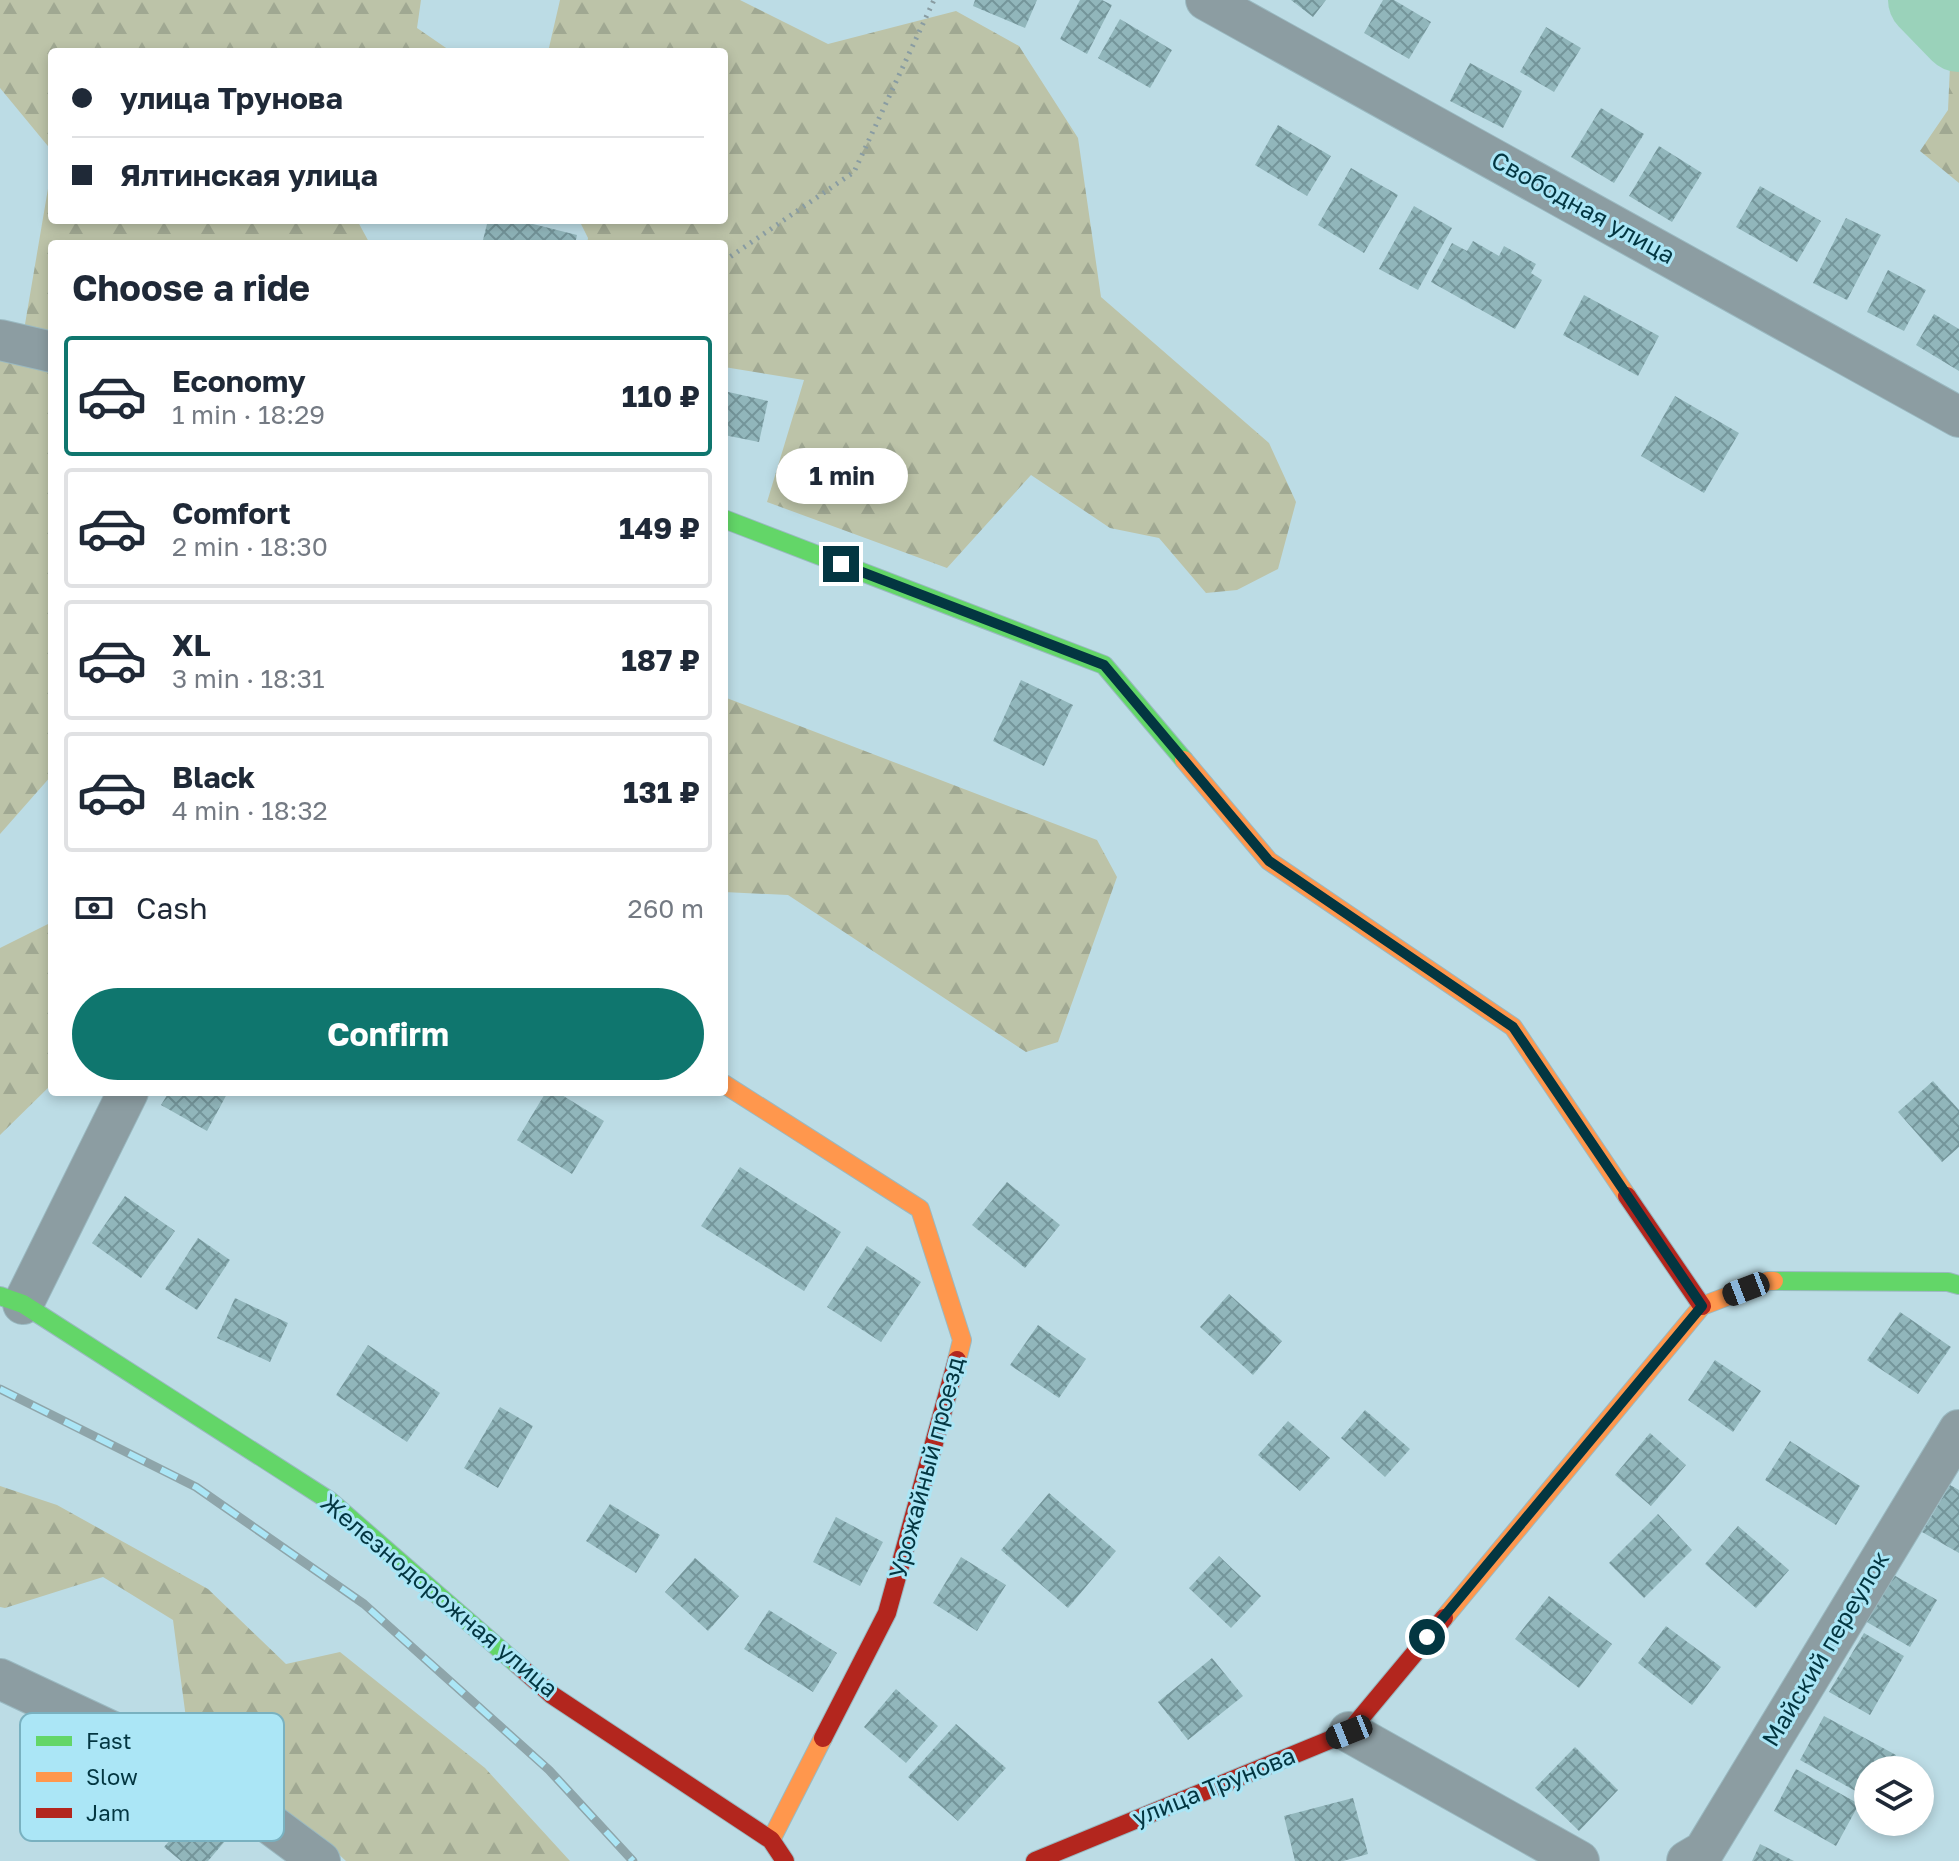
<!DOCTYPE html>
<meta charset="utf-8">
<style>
:root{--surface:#fff;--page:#f2f2f3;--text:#1f2937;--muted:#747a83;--line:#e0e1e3;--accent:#0f766e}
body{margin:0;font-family:"Golos Text",sans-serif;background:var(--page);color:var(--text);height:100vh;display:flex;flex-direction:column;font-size:30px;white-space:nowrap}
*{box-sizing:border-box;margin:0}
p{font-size:26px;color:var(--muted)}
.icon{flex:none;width:44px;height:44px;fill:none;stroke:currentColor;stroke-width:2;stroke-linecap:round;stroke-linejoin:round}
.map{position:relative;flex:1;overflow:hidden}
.sheet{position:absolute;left:48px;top:240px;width:680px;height:856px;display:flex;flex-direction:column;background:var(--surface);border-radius:8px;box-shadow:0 4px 12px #0003}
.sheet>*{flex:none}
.top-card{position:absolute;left:48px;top:48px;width:680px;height:176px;border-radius:8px;box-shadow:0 4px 12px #0003;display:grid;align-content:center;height:176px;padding:0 24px;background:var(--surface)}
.controls{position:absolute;left:1854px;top:1756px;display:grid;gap:16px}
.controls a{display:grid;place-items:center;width:80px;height:80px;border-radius:50%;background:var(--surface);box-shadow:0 4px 12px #0003;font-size:40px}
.end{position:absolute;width:36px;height:36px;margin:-18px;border:10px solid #033641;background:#fff;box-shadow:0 0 0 4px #fff}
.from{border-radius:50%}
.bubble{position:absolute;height:56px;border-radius:28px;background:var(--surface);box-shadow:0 4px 12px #0003;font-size:26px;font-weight:700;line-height:56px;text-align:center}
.car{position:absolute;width:24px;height:48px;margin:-24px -12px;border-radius:10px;box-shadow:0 0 6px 2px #0007;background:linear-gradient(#222 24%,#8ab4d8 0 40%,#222 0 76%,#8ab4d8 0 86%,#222 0)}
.top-card b{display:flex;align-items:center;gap:28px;height:76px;font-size:30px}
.top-card b+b{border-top:2px solid var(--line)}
.top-card i{width:20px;height:20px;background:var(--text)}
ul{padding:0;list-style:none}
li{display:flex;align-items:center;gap:24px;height:120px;margin:0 16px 12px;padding:0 8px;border:4px solid var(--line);border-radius:8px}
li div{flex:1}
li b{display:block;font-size:30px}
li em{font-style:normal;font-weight:700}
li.selected{border-color:var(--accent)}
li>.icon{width:72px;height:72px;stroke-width:1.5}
h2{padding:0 24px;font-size:36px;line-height:96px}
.pay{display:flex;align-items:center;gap:20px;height:88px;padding:0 24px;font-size:30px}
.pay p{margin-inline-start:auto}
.primary-button{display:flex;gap:16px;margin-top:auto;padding:16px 24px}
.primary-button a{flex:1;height:92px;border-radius:48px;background:var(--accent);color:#fff;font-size:32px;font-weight:700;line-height:92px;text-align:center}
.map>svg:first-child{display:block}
.forest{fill:url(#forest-firs)}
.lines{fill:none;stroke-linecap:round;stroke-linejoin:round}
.river{stroke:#9ad2ba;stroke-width:76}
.building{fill:url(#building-cross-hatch)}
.street-casing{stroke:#9ab9c1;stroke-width:42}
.fast-casing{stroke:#9ab9c1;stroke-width:20}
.slow-casing{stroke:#9ab9c1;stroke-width:20}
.jam-casing{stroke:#9ab9c1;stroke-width:20}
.path{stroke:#899ca2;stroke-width:5;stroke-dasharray:2 6;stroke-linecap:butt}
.street{stroke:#8c9da2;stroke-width:40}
.fast{stroke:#63d668;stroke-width:18}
.slow{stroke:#ff974d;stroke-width:18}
.jam{stroke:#b3261e;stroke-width:18}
.rail-casing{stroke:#8ea5aa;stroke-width:9}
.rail{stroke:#abe6f6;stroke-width:6;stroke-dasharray:18;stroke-linecap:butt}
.route{stroke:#033641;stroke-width:10}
.labels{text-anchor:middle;stroke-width:6;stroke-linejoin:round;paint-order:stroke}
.street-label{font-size:24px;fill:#033641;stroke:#abe6f6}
.key{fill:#abe6f6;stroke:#79b1c0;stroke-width:2}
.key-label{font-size:22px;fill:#033641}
</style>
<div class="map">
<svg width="1959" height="1861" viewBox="0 0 1959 1861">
<defs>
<pattern id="forest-firs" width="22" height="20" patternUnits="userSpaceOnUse" patternTransform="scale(2)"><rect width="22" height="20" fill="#bcc3a8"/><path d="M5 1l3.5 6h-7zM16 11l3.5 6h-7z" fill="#a0a892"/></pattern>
<pattern id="building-cross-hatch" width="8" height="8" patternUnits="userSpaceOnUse" patternTransform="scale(2)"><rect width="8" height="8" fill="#91b6bb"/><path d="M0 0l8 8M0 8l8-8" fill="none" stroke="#74959a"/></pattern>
</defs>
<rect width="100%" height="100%" fill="#bcdce5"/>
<!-- forest -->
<path class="forest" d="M0 0H421L417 28 452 52H52V151L0 88Z
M560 0H740L828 44 956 11 1019 46 1078 138 1101 297 1269 443 1296 502 1278 569 1237 590 1206 593 1159 538 1110 528 1031 475 947 568 767 502 804 380 724 367V244H587L588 238 579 220H724V52H548Z
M1908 0H1959V183L1920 151 1948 110 1951 44Z
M52 165V220H357L370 244H52V342L23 336Z
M0 350 52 362V775L0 834Z
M724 697 1097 840 1117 877 1058 1042 1026 1052 788 895 724 892Z
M52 922V1084L0 1135V948Z
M0 1486 57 1505 208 1589 286 1664 340 1652 485 1768 570 1861H346L321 1838 189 1741 173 1620 103 1577 5 1608 0 1607Z"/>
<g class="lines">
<!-- river -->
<path class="river" d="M1926 0 1959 34"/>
</g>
<!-- building -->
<path class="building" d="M975 0H1037L1025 28 973 6Z
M1080 0H1102L1112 5 1087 54 1060 39Z
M1291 0H1326L1313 17Z
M1383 0H1394L1431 22 1409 59 1364 33Z
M1120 19 1172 50 1150 88 1098 58Z
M1546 27 1581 48 1554 92 1520 72Z
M1470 63 1522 91 1503 128 1450 101Z
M1601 108 1644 134 1614 183 1571 157Z
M1278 125 1331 156 1307 196 1255 165Z
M1659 146 1702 173 1672 222 1629 196Z
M1351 168 1398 195 1364 253 1318 225Z
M1760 186 1821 221 1797 262 1736 227Z
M1414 206 1452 228 1418 290 1379 269Z
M1846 218 1881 235 1847 300 1813 283Z
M488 220H517L577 235 575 244H482Z
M1473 241 1499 256 1504 246 1536 264 1531 273 1542 280 1515 329 1431 282 1452 243 1467 251Z
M1888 270 1926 290 1904 331 1867 312Z
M1584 295 1659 336 1638 376 1563 335Z
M1934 314 1959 329V371L1916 345Z
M724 391 768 401 759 442 724 435Z
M1675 396 1739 433 1704 493 1641 456Z
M1021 680 1073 705 1044 766 993 741Z
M1933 1081 1959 1110V1147L1942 1162 1898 1112Z
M169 1092H228L207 1131 161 1105Z
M546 1092H557L604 1121 572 1174 517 1140Z
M740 1167 841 1232 804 1291 701 1226Z
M1007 1182 1060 1225 1025 1268 972 1225Z
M125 1196 175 1231 141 1278 92 1243Z
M198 1238 230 1260 197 1310 165 1289Z
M867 1246 921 1282 881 1342 827 1307Z
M1229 1294 1282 1341 1253 1375 1200 1327Z
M235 1298 288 1323 270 1362 217 1338Z
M1900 1312 1951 1347 1918 1394 1867 1360Z
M1038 1325 1086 1359 1059 1398 1010 1365Z
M368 1345 440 1393 407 1442 336 1395Z
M1715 1360 1761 1391 1733 1432 1688 1400Z
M500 1407 533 1426 498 1488 464 1468Z
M1365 1410 1410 1449 1385 1477 1341 1438Z
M1288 1421 1330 1458 1300 1491 1258 1455Z
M1650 1433 1686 1465 1651 1506 1615 1475Z
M1790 1441 1860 1486 1836 1525 1765 1480Z
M1950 1485 1959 1490V1553L1922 1532Z
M1049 1493 1116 1551 1068 1608 1001 1550Z
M610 1504 660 1535 636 1573 586 1541Z
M1658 1514 1692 1550 1644 1598 1609 1563Z
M836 1517 883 1542 860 1586 813 1562Z
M1738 1526 1789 1570 1756 1608 1705 1564Z
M1219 1556 1261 1596 1231 1628 1189 1588Z
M961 1557 1006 1585 977 1631 933 1603Z
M695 1558 739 1596 708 1631 665 1592Z
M1892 1574 1937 1600 1910 1647 1865 1621Z
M1549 1596 1612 1644 1579 1688 1515 1639Z
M769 1610 837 1653 813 1692 744 1649Z
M1666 1626 1721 1667 1692 1705 1638 1663Z
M1864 1633 1904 1656 1870 1715 1829 1692Z
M1212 1658 1243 1696 1188 1740 1158 1702Z
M896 1689 938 1726 906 1763 864 1727Z
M1824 1716 1896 1755 1888 1770H1868V1798L1800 1760Z
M956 1724 1006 1768 958 1821 908 1777Z
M1575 1747 1618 1790 1579 1831 1535 1788Z
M1796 1769 1859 1804 1836 1846 1774 1811Z
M1353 1798 1368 1854 1343 1861H1295L1284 1816Z
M200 1805 232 1833 208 1861H181L164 1847Z
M1760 1844 1794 1861H1752Z"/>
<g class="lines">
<!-- street casing -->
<g class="street-casing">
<path id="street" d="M1206 0 1959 417
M0 340 52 352
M23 1304 128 1092
M0 1679 162 1755 231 1795 320 1861
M1349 1732 1579 1861
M1687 1861 1704 1851 1959 1430"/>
</g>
<!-- fast casing -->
<g class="fast-casing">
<path id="fast" d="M724 519 1104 665 1184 760
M1774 1281 1948 1282 1959 1285
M0 1296 23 1304 330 1501 518 1665"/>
</g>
<!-- slow casing -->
<g class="slow-casing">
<path id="slow" d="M1184 760 1269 861 1513 1027 1627 1196
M724 1084 920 1209 962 1340 957 1360
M1444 1618 1702 1306 1768 1281H1774
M771 1840 823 1738"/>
</g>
<!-- jam casing -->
<g class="jam-casing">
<path id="jam" d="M1627 1196 1702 1306
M518 1665 552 1695 771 1840 785 1861
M823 1738 887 1613 957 1360
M1035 1861 1349 1732 1444 1618"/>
</g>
<!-- path -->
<path class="path" d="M724 261 854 172 934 0"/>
<!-- street -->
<use href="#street" class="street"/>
<!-- fast -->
<use href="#fast" class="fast"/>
<!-- slow -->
<use href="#slow" class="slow"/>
<!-- jam -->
<use href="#jam" class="jam"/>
<!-- rail casing -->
<g class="rail-casing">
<path id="rail" d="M0 1389 196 1487 364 1604 549 1770 633 1861"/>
</g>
<!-- rail -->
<use href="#rail" class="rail"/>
</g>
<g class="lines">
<!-- route -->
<path class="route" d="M841 564 1104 665 1269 861 1513 1027 1702 1306 1427 1637"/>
</g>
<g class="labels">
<!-- street labels -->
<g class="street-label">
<text transform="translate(1583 208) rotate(29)" y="8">Свободная улица</text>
<text transform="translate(927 1468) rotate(-75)" y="8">Урожайный проезд</text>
<text transform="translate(439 1596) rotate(40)" y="8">Железнодорожная улица</text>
<text transform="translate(1826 1649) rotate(-59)" y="8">Майский переулок</text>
<text transform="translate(1214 1787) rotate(-22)" y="8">улица Трунова</text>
</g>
</g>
<!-- legend -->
<rect x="20" y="1713" width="264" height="128" rx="12" class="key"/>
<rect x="36" y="1736" width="36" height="10" fill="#63d668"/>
<rect x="36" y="1772" width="36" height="10" fill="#ff974d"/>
<rect x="36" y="1808" width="36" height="10" fill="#b3261e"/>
<g class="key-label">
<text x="86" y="1749">Fast</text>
<text x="86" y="1785">Slow</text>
<text x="86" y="1821">Jam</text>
</g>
</svg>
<div class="controls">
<a><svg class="icon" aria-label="layers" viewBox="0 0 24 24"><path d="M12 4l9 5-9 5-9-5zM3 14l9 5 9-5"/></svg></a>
</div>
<i class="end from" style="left:1427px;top:1637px"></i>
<i class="end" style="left:841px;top:564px"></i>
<div class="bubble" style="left:776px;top:448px;width:132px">1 min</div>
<i class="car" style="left:1746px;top:1289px;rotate:249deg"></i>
<i class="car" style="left:1349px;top:1732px;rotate:248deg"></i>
<div class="top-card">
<b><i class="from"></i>улица Трунова</b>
<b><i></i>Ялтинская улица</b>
</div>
<section class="sheet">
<h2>Choose a ride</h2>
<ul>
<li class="selected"><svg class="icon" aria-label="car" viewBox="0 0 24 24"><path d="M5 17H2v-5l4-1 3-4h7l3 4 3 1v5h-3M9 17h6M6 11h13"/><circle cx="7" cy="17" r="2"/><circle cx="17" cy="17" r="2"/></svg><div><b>Economy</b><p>1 min · 18:29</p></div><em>110 ₽</em></li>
<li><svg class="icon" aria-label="car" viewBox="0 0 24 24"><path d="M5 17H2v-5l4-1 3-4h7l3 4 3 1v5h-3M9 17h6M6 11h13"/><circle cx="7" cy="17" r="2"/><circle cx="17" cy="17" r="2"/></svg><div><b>Comfort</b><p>2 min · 18:30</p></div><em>149 ₽</em></li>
<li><svg class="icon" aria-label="car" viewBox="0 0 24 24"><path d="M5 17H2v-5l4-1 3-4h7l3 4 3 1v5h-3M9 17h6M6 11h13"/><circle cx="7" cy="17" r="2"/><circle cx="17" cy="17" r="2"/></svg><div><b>XL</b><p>3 min · 18:31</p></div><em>187 ₽</em></li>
<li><svg class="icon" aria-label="car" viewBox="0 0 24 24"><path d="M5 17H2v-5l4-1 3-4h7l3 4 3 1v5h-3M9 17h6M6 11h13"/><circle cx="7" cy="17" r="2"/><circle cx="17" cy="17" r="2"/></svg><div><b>Black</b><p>4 min · 18:32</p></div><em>131 ₽</em></li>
</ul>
<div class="pay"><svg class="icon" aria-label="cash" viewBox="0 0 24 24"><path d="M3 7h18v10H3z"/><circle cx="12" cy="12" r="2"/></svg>Cash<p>260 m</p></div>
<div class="primary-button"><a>Confirm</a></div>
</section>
</div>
